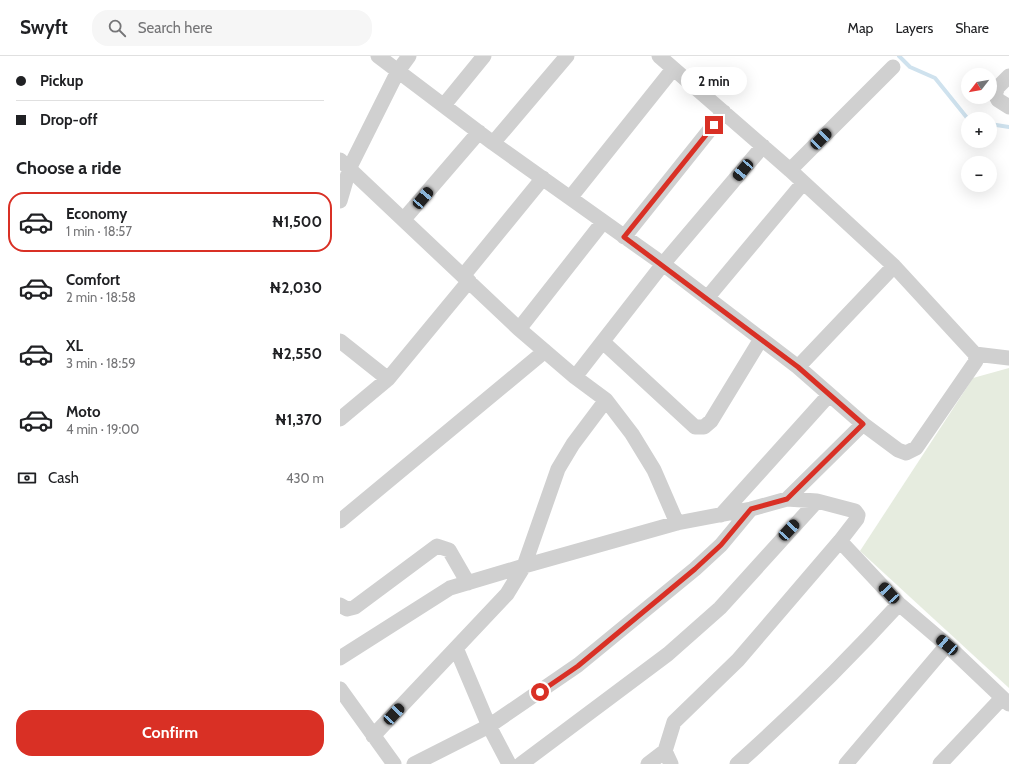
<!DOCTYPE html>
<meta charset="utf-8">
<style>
:root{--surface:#fff;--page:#f6f6f6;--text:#202124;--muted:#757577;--line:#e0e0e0;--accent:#d93025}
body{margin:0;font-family:Cabin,sans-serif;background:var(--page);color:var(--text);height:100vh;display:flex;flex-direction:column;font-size:15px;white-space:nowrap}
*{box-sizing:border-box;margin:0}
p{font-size:13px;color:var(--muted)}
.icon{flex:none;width:22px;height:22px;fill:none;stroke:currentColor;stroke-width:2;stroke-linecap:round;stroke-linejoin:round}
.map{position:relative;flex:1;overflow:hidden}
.sheet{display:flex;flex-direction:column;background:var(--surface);width:340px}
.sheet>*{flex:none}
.top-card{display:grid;align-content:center;height:88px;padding:0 16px;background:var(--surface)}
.needle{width:26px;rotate:239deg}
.buttons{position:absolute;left:621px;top:12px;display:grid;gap:8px}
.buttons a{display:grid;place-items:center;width:36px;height:36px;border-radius:50%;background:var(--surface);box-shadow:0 4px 16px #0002;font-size:20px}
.end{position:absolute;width:18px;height:18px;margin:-9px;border:5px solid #d93025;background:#fff;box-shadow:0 0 0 2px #fff}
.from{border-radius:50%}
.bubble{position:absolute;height:28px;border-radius:14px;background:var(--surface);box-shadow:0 4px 16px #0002;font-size:13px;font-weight:700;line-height:28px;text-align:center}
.car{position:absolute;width:12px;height:24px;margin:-12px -6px;border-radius:5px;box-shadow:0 0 3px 1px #0007;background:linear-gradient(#222 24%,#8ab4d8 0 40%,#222 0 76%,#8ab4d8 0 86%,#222 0)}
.top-card b{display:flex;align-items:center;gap:14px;height:38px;font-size:15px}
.top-card b+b{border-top:1px solid var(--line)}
.top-card i{width:10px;height:10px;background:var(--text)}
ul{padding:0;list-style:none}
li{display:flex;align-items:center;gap:12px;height:60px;margin:0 8px 6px;padding:0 8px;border:2px solid transparent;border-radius:16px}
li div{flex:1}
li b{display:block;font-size:15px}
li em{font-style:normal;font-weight:700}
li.active{border-color:var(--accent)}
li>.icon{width:36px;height:36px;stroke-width:1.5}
h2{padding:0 16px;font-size:18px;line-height:48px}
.pay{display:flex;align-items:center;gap:10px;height:44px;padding:0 16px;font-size:15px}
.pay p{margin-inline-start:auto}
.action{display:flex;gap:8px;margin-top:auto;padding:8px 16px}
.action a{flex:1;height:46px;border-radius:16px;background:var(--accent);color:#fff;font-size:16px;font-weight:700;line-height:46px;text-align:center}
header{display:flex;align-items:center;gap:24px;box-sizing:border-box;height:56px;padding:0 20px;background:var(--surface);border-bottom:1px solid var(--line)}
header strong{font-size:19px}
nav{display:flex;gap:22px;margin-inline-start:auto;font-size:14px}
.search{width:280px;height:36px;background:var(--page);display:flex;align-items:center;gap:10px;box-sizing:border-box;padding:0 14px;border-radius:16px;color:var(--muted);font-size:15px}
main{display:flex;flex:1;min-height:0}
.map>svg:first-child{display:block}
.green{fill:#e6ecdf}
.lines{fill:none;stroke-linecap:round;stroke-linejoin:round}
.stream{stroke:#cfe2ee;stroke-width:4}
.minor{stroke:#d0d0d0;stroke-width:15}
.route{stroke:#d93025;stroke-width:5}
</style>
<header>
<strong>Swyft</strong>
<div class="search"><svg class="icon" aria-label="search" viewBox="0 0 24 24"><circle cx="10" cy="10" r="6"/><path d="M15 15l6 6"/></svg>Search here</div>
<nav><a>Map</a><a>Layers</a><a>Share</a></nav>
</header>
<main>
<section class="sheet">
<div class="top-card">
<b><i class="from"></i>Pickup</b>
<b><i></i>Drop-off</b>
</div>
<h2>Choose a ride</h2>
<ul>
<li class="active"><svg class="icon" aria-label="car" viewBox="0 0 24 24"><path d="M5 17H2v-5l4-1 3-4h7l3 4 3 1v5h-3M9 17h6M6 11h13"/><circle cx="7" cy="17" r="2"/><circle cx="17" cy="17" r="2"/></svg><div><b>Economy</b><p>1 min · 18:57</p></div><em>₦1,500</em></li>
<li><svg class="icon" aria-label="car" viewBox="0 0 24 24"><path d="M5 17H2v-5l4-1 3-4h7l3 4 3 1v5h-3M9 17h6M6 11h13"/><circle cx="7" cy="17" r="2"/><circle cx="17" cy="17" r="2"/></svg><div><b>Comfort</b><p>2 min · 18:58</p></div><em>₦2,030</em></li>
<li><svg class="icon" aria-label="car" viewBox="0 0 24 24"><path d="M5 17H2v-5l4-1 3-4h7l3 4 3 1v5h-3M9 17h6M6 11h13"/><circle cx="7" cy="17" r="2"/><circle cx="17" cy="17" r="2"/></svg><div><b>XL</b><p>3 min · 18:59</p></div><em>₦2,550</em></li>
<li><svg class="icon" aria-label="car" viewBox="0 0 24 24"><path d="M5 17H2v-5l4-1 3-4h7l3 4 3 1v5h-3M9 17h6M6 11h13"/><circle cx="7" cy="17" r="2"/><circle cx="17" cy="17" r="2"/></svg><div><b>Moto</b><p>4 min · 19:00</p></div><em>₦1,370</em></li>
</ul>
<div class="pay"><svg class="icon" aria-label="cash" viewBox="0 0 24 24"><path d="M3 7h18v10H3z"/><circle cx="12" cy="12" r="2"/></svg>Cash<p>430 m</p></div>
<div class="action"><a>Confirm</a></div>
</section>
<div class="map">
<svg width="669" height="708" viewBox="0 0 669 708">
<rect width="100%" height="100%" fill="#fff"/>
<!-- green -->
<path class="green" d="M669 312V632L520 495 633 322Z"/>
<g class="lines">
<!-- stream -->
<path class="stream" d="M559 0 570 11 595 22 628 63
M650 68 669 71"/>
<!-- minor -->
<path class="minor" d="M38 0 153 87 323 208 458 311 523 368 558 394 566 397 576 392 636 305 635 298 554 210 450 114 319 0
M669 20 658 31 655 38 658 44 669 51
M104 49 144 0
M153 87 227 0
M0 104 179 273 235 321 266 344 292 378 314 414 337 467
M450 114 553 11
M230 142 333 13
M0 145 10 111 58 15 69 0
M64 163 139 76
M284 181 384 56
M123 220 203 122
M367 242 463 127
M179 273 263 166
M0 285 48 323
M263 286 355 371H364L371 365 421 283
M635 298 669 302
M458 311 554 210
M235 321 323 208 423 90
M0 363 48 323 129 225
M447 443 523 368
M381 459 489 339
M0 465 205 295
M500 485 559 548 607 589 669 648
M0 549 7 553 15 551 97 490 109 494 128 527
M116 592 149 670 169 708
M0 602 110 532 184 510 337 467 411 453 447 443 477 445 515 455 518 459 517 463 500 485 398 604 334 666 325 695 308 708
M0 633 54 708
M33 680 167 538 184 510 218 413 233 388 266 344
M325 695 331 708
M74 708 149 670 238 609 355 513 381 489 411 453
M181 708 328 598 380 552 477 445
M397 708C454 657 508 604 559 548
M506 708 607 589
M600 708 662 642"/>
</g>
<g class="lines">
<!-- route -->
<path class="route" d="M200 636 238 610 355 513 381 489 411 453 447 443 523 368 458 311 284 181 374 69"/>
</g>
</svg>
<div class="buttons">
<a><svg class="needle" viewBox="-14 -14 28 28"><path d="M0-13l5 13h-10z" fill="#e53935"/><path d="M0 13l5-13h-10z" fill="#757577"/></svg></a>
<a>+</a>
<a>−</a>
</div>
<i class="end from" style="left:200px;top:636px"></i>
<i class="end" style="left:374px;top:69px"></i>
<div class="bubble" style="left:341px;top:11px;width:66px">2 min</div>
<i class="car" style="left:481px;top:83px;rotate:45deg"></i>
<i class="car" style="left:403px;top:114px;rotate:220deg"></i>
<i class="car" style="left:83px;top:142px;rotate:40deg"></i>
<i class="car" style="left:449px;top:474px;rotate:43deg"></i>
<i class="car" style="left:549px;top:537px;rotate:317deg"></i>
<i class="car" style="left:607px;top:589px;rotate:310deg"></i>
<i class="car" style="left:54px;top:658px;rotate:43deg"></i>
</div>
</main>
